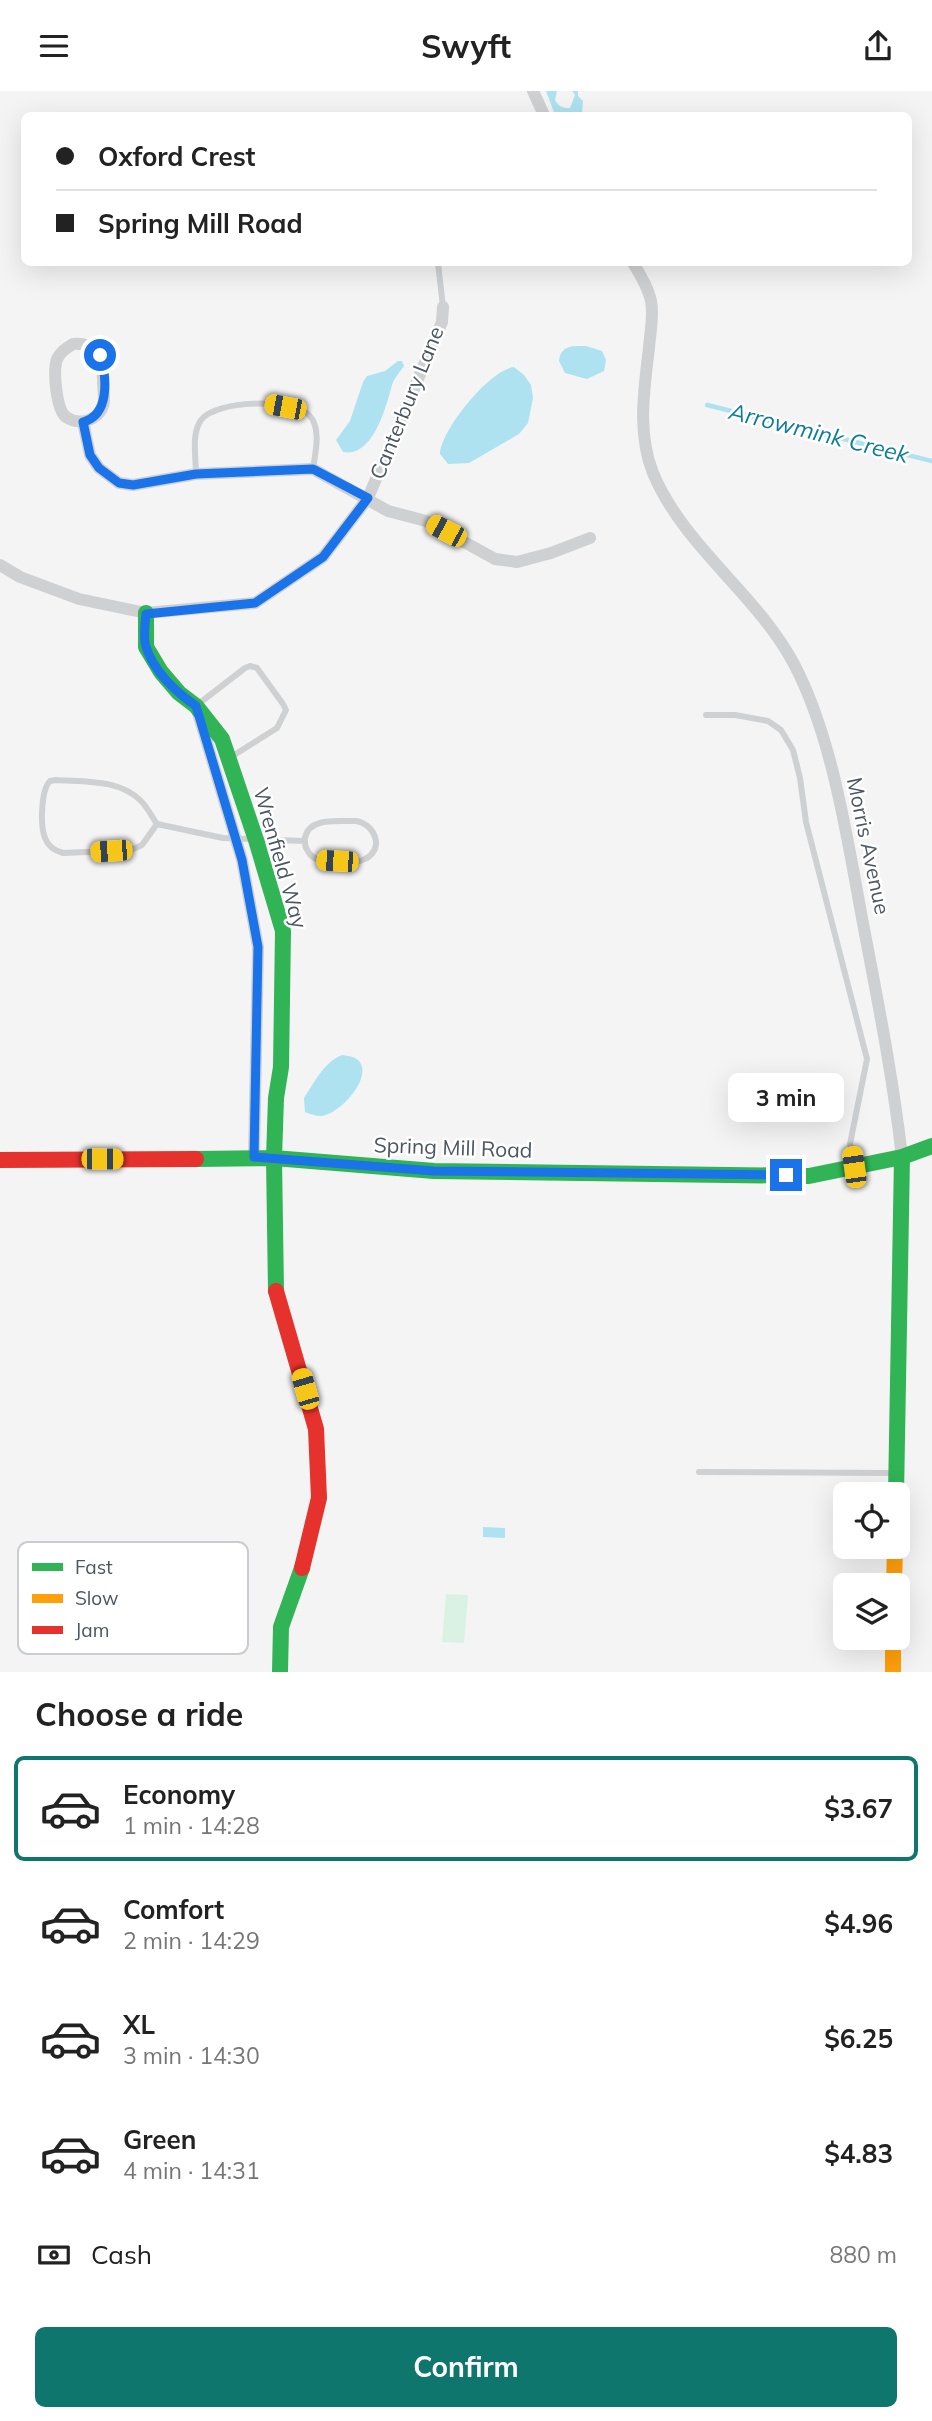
<!DOCTYPE html>
<meta charset="utf-8">
<style>
:root{--surface:#fff;--page:#f2f2f2;--text:#222;--muted:#767676;--line:#e0e0e0;--accent:#0f766e}
body{margin:0;font-family:Mulish,sans-serif;background:var(--page);color:var(--text);height:100vh;display:flex;flex-direction:column;font-size:26px;white-space:nowrap}
*{box-sizing:border-box;margin:0}
p{font-size:23px;color:var(--muted)}
.icon{flex:none;width:38px;height:38px;fill:none;stroke:currentColor;stroke-width:2;stroke-linecap:round;stroke-linejoin:round}
.map{position:relative;height:1581px;overflow:hidden}
.details{display:flex;flex-direction:column;background:var(--surface);flex:1}
.details>*{flex:none}
.guide{position:absolute;left:21px;top:21px;width:891px;height:154px;border-radius:10px;box-shadow:0 7px 28px #0002;display:grid;align-content:center;height:154px;padding:0 35px;background:var(--surface)}
.controls{position:absolute;left:833px;top:1391px;display:grid;gap:14px}
.controls a{display:grid;place-items:center;width:77px;height:77px;border-radius:10px;background:var(--surface);box-shadow:0 7px 28px #0002;font-size:35px}
.end{position:absolute;width:32px;height:32px;margin:-16px;border:9px solid #1a73e8;background:#fff;box-shadow:0 0 0 4px #fff}
.from{border-radius:50%}
.bubble{position:absolute;height:49px;border-radius:10px;background:var(--surface);box-shadow:0 7px 28px #0002;font-size:23px;font-weight:700;line-height:49px;text-align:center}
.car{position:absolute;width:21px;height:42px;margin:-21px -10px;border-radius:9px;box-shadow:0 0 5px 2px #0007;background:linear-gradient(#f5c518 24%,#345 0 40%,#f5c518 0 76%,#345 0 86%,#f5c518 0)}
.guide b{display:flex;align-items:center;gap:24px;height:66px;font-size:26px}
.guide b+b{border-top:2px solid var(--line)}
.guide i{width:18px;height:18px;background:var(--text)}
ul{padding:0;list-style:none}
li{display:flex;align-items:center;gap:21px;height:105px;margin:0 14px 10px;padding:0 21px;border:4px solid transparent;border-radius:10px}
li div{flex:1}
li b{display:block;font-size:26px}
li em{font-style:normal;font-weight:700}
li.active{border-color:var(--accent)}
li>.icon{width:63px;height:63px;stroke-width:1.5}
h2{padding:0 35px;font-size:32px;line-height:84px}
.pay{display:flex;align-items:center;gap:18px;height:77px;padding:0 35px;font-size:26px}
.pay p{margin-inline-start:auto}
.primary-button{display:flex;gap:14px;margin-top:auto;padding:14px 35px}
.primary-button a{flex:1;height:80px;border-radius:10px;background:var(--accent);color:#fff;font-size:28px;font-weight:700;line-height:80px;text-align:center}
header{display:flex;justify-content:space-between;align-items:center;height:91px;padding:0 35px;background:var(--surface);font-size:32px;font-weight:700}
.map>svg:first-child{display:block}
.green{fill:#d9f2e3}
.water{fill:#aee2f0}
.lines{fill:none;stroke-linecap:round;stroke-linejoin:round}
.stream{stroke:#aee2f0;stroke-width:4.5}
.lane{stroke:#ced0d2;stroke-width:6}
.street{stroke:#ced0d2;stroke-width:12}
.fast{stroke:#30b455;stroke-width:16}
.slow{stroke:#ff9f0a;stroke-width:16}
.jam{stroke:#e5322d;stroke-width:16}
.route{stroke:#1a73e8;stroke-width:9}
.labels{text-anchor:middle;stroke-width:5;stroke-linejoin:round;paint-order:stroke}
.street-label{font-size:21px;fill:#4a5661;stroke:#fff}
.water-label{font-size:23px;font-style:italic;fill:#0c7c9b;stroke:#fff}
.key{fill:#fff;stroke:#c9ccd0;stroke-width:2}
.key-label{font-size:19px;fill:#4a5661}
</style>
<header><svg class="icon" aria-label="menu" viewBox="0 0 24 24"><path d="M4 6h16M4 12h16M4 18h16"/></svg>Swyft<svg class="icon" aria-label="share" viewBox="0 0 24 24"><path d="M12 15V3M7 8l5-5 5 5M5 13v7h14v-7"/></svg></header>
<div class="map">
<svg width="932" height="1581" viewBox="0 0 932 1581">
<rect width="100%" height="100%" fill="#f4f4f4"/>
<!-- green -->
<path class="green" d="M446 1503 468 1504 464 1552 442 1551Z"/>
<!-- water -->
<path class="water" d="M546 0H557L555 9C559 16 563 17 570 17L575 4 572 0H578V5L583 10 582 24H555Z
M586 255 602 260 606 269 604 280 587 288 565 282 559 270C561 254 572 255 586 255Z
M398 270H402L404 275C400 281 394 287 392 294 386 316 373 367 343 361L336 349 350 330 363 291 367 285 385 280Z
M514 276 524 284 531 294 533 307 528 332 519 343 469 372 448 373 440 363C441 339 489 279 514 276Z
M342 964C348 965 354 965 358 969 375 985 339 1024 321 1025 316 1025 310 1023 305 1021L304 1007C314 992 324 971 342 964Z
M483 1436 505 1437V1447L483 1446Z"/>
<g class="lines">
<!-- stream -->
<path class="stream" d="M707 314 932 370"/>
<!-- lane -->
<path class="lane" d="M438 172 443 216
M196 383C196 367 191 343 201 329 216 309 292 307 309 324 322 337 315 363 313 378
M197 614 245 577 250 575 257 577 283 613 286 619 277 637 231 666
M706 624H735L768 630 781 639 793 659 800 687 806 731 867 968 850 1053 853 1074
M356 730C375 733 385 758 365 768 356 773 343 770 333 770 324 769 315 771 309 762 306 758 304 752 305 747 309 725 340 731 356 730Z
M157 733 142 754 131 759 63 762C55 760 48 755 45 747 40 735 41 699 50 690L56 689C84 691 120 688 141 710 148 717 152 726 157 733L223 747 305 750
M699 1381 893 1382"/>
<!-- street -->
<path class="street" d="M533 0 544 24
M633 172C640 183 648 196 651 210 654 225 650 242 649 257 644 299 637 342 653 382 684 456 757 503 794 573 832 645 847 746 862 827 877 906 893 986 902 1066
M73 253C97 251 102 268 103 288 103 295 104 303 104 310 102 328 81 336 66 326 56 318 53 280 57 268 60 261 66 257 73 253Z
M83 331 90 364 99 377 119 392 133 394 196 383 313 378 388 420 426 430 495 468 517 471 551 462 590 447
M0 474 20 486 79 508 146 522 255 512 323 466 368 407 442 231 443 216
M198 622 242 769 258 856 254 1066"/>
<!-- fast -->
<path class="fast" d="M146 522V556L161 581 179 602 196 615 222 648 256 749 283 840 281 976 276 1007 274 1067 276 1200
M196 1068 274 1067 434 1080 809 1085 902 1066 932 1055
M896 1404 902 1066
M280 1581 281 1536 302 1477"/>
<!-- slow -->
<path class="slow" d="M894 1494 895 1456
M893 1547V1581"/>
<!-- jam -->
<path class="jam" d="M0 1069 196 1068
M276 1200 316 1338 319 1407 302 1477"/>
</g>
<g class="lines">
<!-- route -->
<path class="route" d="M100 264C107 286 110 324 83 331L90 364 99 377 119 392 133 394 196 383 313 378 368 407 323 466 255 512 146 523C145 533 143 546 146 556 154 580 176 601 196 615L242 769 258 856 254 1066 434 1080 786 1084"/>
</g>
<g class="labels">
<!-- street labels -->
<g class="street-label">
<text transform="translate(407 312) rotate(-68)" y="7">Canterbury Lane</text>
<text transform="translate(868 755) rotate(78)" y="7">Morris Avenue</text>
<text transform="translate(280 767) rotate(74)" y="7">Wrenfield Way</text>
<text transform="translate(453 1057) rotate(2)" y="7">Spring Mill Road</text>
</g>
<!-- water labels -->
<g class="water-label">
<text transform="translate(819 342) rotate(14)" y="8">Arrowmink Creek</text>
</g>
</g>
<!-- legend -->
<rect x="18" y="1451" width="230" height="112" rx="10" class="key"/>
<rect x="32" y="1472" width="31" height="8" fill="#30b455"/>
<rect x="32" y="1503" width="31" height="9" fill="#ff9f0a"/>
<rect x="32" y="1535" width="31" height="8" fill="#e5322d"/>
<g class="key-label">
<text x="75" y="1483">Fast</text>
<text x="75" y="1514">Slow</text>
<text x="75" y="1546">Jam</text>
</g>
</svg>
<div class="controls">
<a><svg class="icon" aria-label="locate" viewBox="0 0 24 24"><circle cx="12" cy="12" r="6"/><path d="M12 2v4M12 18v4M2 12h4M18 12h4"/></svg></a>
<a><svg class="icon" aria-label="layers" viewBox="0 0 24 24"><path d="M12 4l9 5-9 5-9-5zM3 14l9 5 9-5"/></svg></a>
</div>
<i class="end from" style="left:100px;top:264px"></i>
<i class="end" style="left:786px;top:1084px"></i>
<div class="bubble" style="left:728px;top:982px;width:116px">3 min</div>
<i class="car" style="left:285px;top:316px;rotate:281deg"></i>
<i class="car" style="left:446px;top:440px;rotate:298deg"></i>
<i class="car" style="left:111px;top:760px;rotate:266deg"></i>
<i class="car" style="left:337px;top:770px;rotate:273deg"></i>
<i class="car" style="left:102px;top:1068px;rotate:90deg"></i>
<i class="car" style="left:854px;top:1076px;rotate:352deg"></i>
<i class="car" style="left:305px;top:1298px;rotate:344deg"></i>
<div class="guide">
<b><i class="from"></i>Oxford Crest</b>
<b><i></i>Spring Mill Road</b>
</div>
</div>
<section class="details">
<h2>Choose a ride</h2>
<ul>
<li class="active"><svg class="icon" aria-label="car" viewBox="0 0 24 24"><path d="M5 17H2v-5l4-1 3-4h7l3 4 3 1v5h-3M9 17h6M6 11h13"/><circle cx="7" cy="17" r="2"/><circle cx="17" cy="17" r="2"/></svg><div><b>Economy</b><p>1 min · 14:28</p></div><em>$3.67</em></li>
<li><svg class="icon" aria-label="car" viewBox="0 0 24 24"><path d="M5 17H2v-5l4-1 3-4h7l3 4 3 1v5h-3M9 17h6M6 11h13"/><circle cx="7" cy="17" r="2"/><circle cx="17" cy="17" r="2"/></svg><div><b>Comfort</b><p>2 min · 14:29</p></div><em>$4.96</em></li>
<li><svg class="icon" aria-label="car" viewBox="0 0 24 24"><path d="M5 17H2v-5l4-1 3-4h7l3 4 3 1v5h-3M9 17h6M6 11h13"/><circle cx="7" cy="17" r="2"/><circle cx="17" cy="17" r="2"/></svg><div><b>XL</b><p>3 min · 14:30</p></div><em>$6.25</em></li>
<li><svg class="icon" aria-label="car" viewBox="0 0 24 24"><path d="M5 17H2v-5l4-1 3-4h7l3 4 3 1v5h-3M9 17h6M6 11h13"/><circle cx="7" cy="17" r="2"/><circle cx="17" cy="17" r="2"/></svg><div><b>Green</b><p>4 min · 14:31</p></div><em>$4.83</em></li>
</ul>
<div class="pay"><svg class="icon" aria-label="cash" viewBox="0 0 24 24"><path d="M3 7h18v10H3z"/><circle cx="12" cy="12" r="2"/></svg>Cash<p>880 m</p></div>
<div class="primary-button"><a>Confirm</a></div>
</section>
